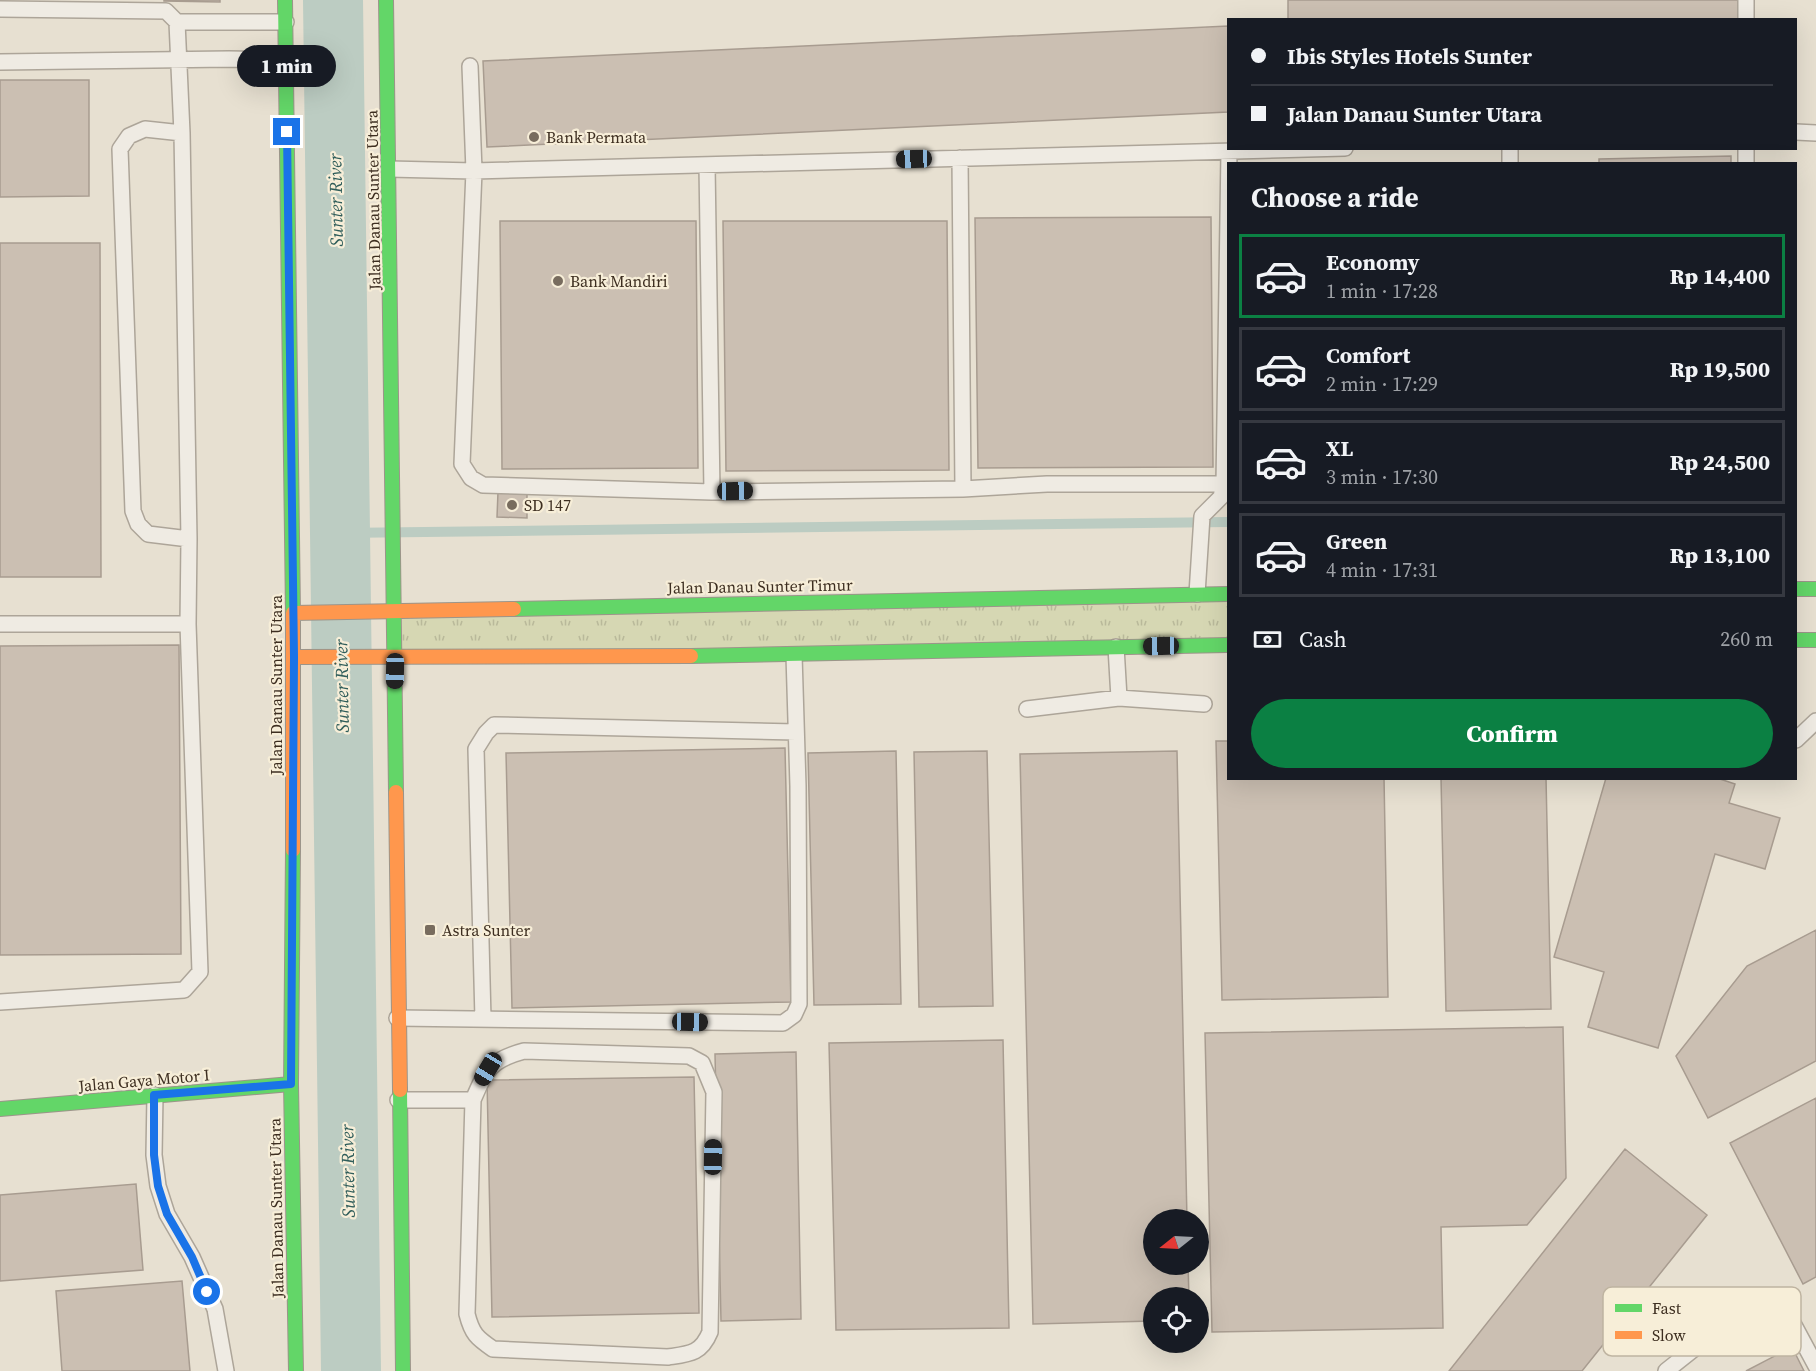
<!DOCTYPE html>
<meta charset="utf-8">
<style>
:root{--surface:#171b24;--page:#20242c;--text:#f1f3f6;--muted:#9ea1a6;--line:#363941;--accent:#0b8043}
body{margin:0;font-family:"Source Serif 4",serif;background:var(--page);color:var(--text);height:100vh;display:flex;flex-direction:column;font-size:22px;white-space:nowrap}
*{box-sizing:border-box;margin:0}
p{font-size:20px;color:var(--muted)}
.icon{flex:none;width:33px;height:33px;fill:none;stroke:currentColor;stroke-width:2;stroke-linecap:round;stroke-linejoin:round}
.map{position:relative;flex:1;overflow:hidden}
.drawer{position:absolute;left:1227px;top:162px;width:570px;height:618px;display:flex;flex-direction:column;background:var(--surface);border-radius:0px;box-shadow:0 6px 24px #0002}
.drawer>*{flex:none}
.guide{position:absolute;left:1227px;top:18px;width:570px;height:132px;border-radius:0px;box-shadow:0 6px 24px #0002;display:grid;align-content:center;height:132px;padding:0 24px;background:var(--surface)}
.needle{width:39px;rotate:252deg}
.buttons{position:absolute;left:1143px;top:1209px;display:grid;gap:12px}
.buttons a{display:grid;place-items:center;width:66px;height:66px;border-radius:50%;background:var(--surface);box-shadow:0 6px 24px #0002;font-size:30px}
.end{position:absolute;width:27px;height:27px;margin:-14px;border:8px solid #1a73e8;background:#fff;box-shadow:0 0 0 3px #fff}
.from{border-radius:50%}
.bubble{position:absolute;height:42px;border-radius:21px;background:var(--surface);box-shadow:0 6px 24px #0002;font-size:20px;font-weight:800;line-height:42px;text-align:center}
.car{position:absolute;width:18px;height:36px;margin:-18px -9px;border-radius:8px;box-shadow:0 0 4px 2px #0007;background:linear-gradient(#222 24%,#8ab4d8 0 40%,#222 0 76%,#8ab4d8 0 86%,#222 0)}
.guide b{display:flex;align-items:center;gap:21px;height:57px;font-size:22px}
.guide b+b{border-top:2px solid var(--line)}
.guide i{width:15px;height:15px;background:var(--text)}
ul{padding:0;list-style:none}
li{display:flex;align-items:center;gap:18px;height:84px;margin:0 12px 9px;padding:0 12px;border:3px solid var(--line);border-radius:0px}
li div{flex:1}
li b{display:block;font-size:22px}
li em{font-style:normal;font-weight:800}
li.on{border-color:var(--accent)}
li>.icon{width:54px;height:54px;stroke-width:1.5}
h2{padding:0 24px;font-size:27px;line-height:72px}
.pay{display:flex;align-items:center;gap:15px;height:66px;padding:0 24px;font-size:22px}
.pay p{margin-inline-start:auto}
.action{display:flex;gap:12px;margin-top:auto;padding:12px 24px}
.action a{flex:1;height:69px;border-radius:36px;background:var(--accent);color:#fff;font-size:24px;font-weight:800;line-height:69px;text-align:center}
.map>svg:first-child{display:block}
.grass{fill:url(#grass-tufts)}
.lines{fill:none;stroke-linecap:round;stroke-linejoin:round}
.stream{stroke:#bcccc2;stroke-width:10}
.river{stroke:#bcccc2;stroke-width:60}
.building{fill:#cbbfb2;stroke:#a89c90;stroke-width:1.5}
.lane-casing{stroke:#ada599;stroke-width:18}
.fast-casing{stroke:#9c958a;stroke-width:16}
.slow-casing{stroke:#9c958a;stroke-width:16}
.lane{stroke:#efebe3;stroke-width:15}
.fast{stroke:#63d668;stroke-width:14}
.slow{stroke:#ff974d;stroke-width:14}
.route{stroke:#1a73e8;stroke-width:8}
.poi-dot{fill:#786c5e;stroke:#f7eed8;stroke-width:2}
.labels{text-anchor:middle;stroke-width:4.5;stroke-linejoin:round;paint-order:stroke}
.poi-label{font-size:16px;fill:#3d2e20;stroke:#f7eed8;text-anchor:start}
.street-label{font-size:16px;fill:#3d2e20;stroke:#f7eed8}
.water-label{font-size:18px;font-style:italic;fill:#2f5d5a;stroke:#f7eed8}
.key{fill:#f7eed8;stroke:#bfb4a1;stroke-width:1.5}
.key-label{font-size:16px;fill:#3d2e20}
</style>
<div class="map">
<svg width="1816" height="1371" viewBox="0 0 1816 1371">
<defs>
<pattern id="grass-tufts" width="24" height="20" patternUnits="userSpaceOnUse" patternTransform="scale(1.5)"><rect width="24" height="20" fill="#d6d7b3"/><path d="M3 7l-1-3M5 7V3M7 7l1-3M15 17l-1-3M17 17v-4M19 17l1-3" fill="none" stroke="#b9b99a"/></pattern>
</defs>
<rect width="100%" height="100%" fill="#e7e0d1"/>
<!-- grass -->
<path class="grass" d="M1228 596V644L395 658 394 610Z"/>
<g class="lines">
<!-- stream -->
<path class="stream" d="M339 533 1228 522"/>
<!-- river -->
<path class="river" d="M333 0 351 1371"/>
</g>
<!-- building -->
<path class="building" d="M164 0H220V2L164 1Z
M1288 0H1740V20H1288Z
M1228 26V112L487 147 483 61Z
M0 80H89V196L0 197Z
M1731 156V164H1599V159Z
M1211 217 1213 467 978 468 975 218Z
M500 221H696L698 468 502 469Z
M723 221H947L949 470 726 471Z
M0 243H100L101 577H0Z
M498 492H527V518L497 517Z
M179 645 181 954 0 955V646Z
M1216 741H1228V778H1384L1388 997 1222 1000Z
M785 748 791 1002 512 1008 506 753Z
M896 751 901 1004 814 1005 808 753Z
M987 751 993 1006 919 1007 914 752Z
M1177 751 1187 1220H1154V1264H1188L1189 1298H1154V1321L1033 1324 1020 754Z
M1441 778H1546L1551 1009 1446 1011Z
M1606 778H1717L1735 784 1729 803 1780 818 1765 869 1715 854 1658 1048 1588 1027 1604 972 1554 957Z
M1816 930V1061L1708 1118 1676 1056 1747 966Z
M1563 1027 1566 1178 1527 1225 1441 1227 1443 1328 1212 1332 1205 1033Z
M1003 1040 1009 1328 836 1330 829 1043Z
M796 1052 801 1319 721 1321 715 1054Z
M694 1077 699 1313 492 1317 487 1080Z
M1816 1098V1277L1803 1284 1730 1143Z
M1625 1149 1707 1215 1582 1371H1449Z
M136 1184 143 1270 0 1281V1195Z
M182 1281 190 1371H62L56 1291Z
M1792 1347 1804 1371H1746Z"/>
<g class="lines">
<!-- lane casing -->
<g class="lane-casing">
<path id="lane" d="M1746 0V20
M0 9 166 11 177 22 182 133 189 539 188 624 200 972 184 990 0 1002
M177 22H286
M0 62 229 59 286 60
M470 66 474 171 462 464 471 478 483 485 712 492 963 489 1047 484H1228
M1796 132 1816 133
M182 133 145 129 129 136 120 149 133 511 138 524 148 534 189 539
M1510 148V164
M960 158 963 489
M1746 164V148
M707 165 712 492
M389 169 474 171 1345 148
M1197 594 1202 516 1221 497 1224 484 1229 151
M0 624H188
M1116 647 1119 698 1204 704
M1027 709 1119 698
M1796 740 1816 721
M397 1018 783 1023 794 1015 799 1004 798 786 794 655
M483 1019 476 749 486 733 494 725 796 732
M524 1051 689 1056 702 1063 714 1092 710 1332C701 1354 689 1354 668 1357L493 1349C477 1338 472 1334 467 1314L473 1100C486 1070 490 1060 524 1051Z
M155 1095 154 1155 158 1186 167 1214 192 1257 215 1309 226 1371
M398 1100H473
M1666 1371 1748 1306 1771 1299 1788 1314 1816 1366"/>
</g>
<!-- fast casing -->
<g class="fast-casing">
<path id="fast" d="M285 0 293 613
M386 0 396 792
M1796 589H1816
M514 609 1228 594
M1796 640H1816
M691 656 1228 645
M293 850 291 1084 296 1371
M400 1090 403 1371
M0 1109 291 1084"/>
</g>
<!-- slow casing -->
<g class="slow-casing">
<path id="slow" d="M293 613 514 609
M294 657 691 656
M396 792 400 1090
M293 850V613"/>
</g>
<!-- lane -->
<use href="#lane" class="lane"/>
<!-- fast -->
<use href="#fast" class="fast"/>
<!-- slow -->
<use href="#slow" class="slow"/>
</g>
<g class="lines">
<!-- route -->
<path class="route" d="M207 1292 192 1257 167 1214 158 1186 154 1155V1095L291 1084 294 657 287 132"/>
</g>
<!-- markers -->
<g class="poi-dot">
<circle cx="534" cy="137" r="6"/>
<circle cx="558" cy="281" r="6"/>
<circle cx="512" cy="505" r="6"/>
<rect x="424" y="924" width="12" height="12" rx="3"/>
</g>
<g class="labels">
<!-- poi labels -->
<g class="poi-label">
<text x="546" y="143">Bank Permata</text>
<text x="570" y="287">Bank Mandiri</text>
<text x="524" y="511">SD 147</text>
<text x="442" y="936">Astra Sunter</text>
</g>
<!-- street labels -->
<g class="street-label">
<text transform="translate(373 200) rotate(-91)" y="6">Jalan Danau Sunter Utara</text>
<text transform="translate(760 586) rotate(-1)" y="6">Jalan Danau Sunter Timur</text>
<text transform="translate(276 685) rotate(-90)" y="6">Jalan Danau Sunter Utara</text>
<text transform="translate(144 1080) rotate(-5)" y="6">Jalan Gaya Motor I</text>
<text transform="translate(276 1208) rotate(-91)" y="6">Jalan Danau Sunter Utara</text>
</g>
<!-- water labels -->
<g class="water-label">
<text transform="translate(336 200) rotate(-91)" y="6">Sunter River</text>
<text transform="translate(342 686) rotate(-91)" y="6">Sunter River</text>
<text transform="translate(348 1171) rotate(-91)" y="6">Sunter River</text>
</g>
</g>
<!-- legend -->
<rect x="1603" y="1287" width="198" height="69" rx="9" class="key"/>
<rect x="1615" y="1304" width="27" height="8" fill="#63d668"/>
<rect x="1615" y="1331" width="27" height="8" fill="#ff974d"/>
<g class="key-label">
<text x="1652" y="1314">Fast</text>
<text x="1652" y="1341">Slow</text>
</g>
</svg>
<div class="buttons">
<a><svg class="needle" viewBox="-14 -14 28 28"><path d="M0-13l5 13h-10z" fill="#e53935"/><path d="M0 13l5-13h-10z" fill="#9ea1a6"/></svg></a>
<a><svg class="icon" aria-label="locate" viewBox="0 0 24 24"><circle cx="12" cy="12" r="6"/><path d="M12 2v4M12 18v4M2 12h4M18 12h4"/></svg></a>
</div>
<i class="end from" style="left:207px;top:1292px"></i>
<i class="end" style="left:287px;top:132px"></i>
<div class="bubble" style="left:237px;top:45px;width:99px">1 min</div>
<i class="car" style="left:914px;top:159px;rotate:268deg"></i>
<i class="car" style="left:735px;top:491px;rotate:89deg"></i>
<i class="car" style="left:1161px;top:646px;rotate:269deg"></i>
<i class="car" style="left:395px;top:671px;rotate:181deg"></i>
<i class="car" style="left:690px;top:1022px;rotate:91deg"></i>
<i class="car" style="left:488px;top:1069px;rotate:211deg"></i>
<i class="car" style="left:713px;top:1157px;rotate:1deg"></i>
<div class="guide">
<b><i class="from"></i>Ibis Styles Hotels Sunter</b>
<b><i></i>Jalan Danau Sunter Utara</b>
</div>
<section class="drawer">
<h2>Choose a ride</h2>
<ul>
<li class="on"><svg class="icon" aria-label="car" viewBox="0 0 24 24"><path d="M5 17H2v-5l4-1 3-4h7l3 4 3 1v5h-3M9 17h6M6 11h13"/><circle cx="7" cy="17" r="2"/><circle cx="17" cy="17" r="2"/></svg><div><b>Economy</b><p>1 min · 17:28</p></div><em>Rp 14,400</em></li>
<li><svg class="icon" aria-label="car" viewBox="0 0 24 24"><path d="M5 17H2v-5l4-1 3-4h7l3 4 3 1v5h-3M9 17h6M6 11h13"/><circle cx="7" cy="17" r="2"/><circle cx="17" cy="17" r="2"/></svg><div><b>Comfort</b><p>2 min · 17:29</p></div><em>Rp 19,500</em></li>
<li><svg class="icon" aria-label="car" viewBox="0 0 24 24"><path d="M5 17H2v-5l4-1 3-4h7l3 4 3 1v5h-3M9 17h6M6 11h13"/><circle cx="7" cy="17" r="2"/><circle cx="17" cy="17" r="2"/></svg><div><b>XL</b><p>3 min · 17:30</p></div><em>Rp 24,500</em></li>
<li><svg class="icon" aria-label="car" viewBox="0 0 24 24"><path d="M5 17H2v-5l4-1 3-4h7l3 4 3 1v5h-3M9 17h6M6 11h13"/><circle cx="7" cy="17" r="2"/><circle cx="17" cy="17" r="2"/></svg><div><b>Green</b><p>4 min · 17:31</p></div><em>Rp 13,100</em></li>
</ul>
<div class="pay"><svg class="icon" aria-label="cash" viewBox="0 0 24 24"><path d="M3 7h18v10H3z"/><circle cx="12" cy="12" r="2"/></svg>Cash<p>260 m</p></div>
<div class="action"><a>Confirm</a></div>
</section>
</div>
